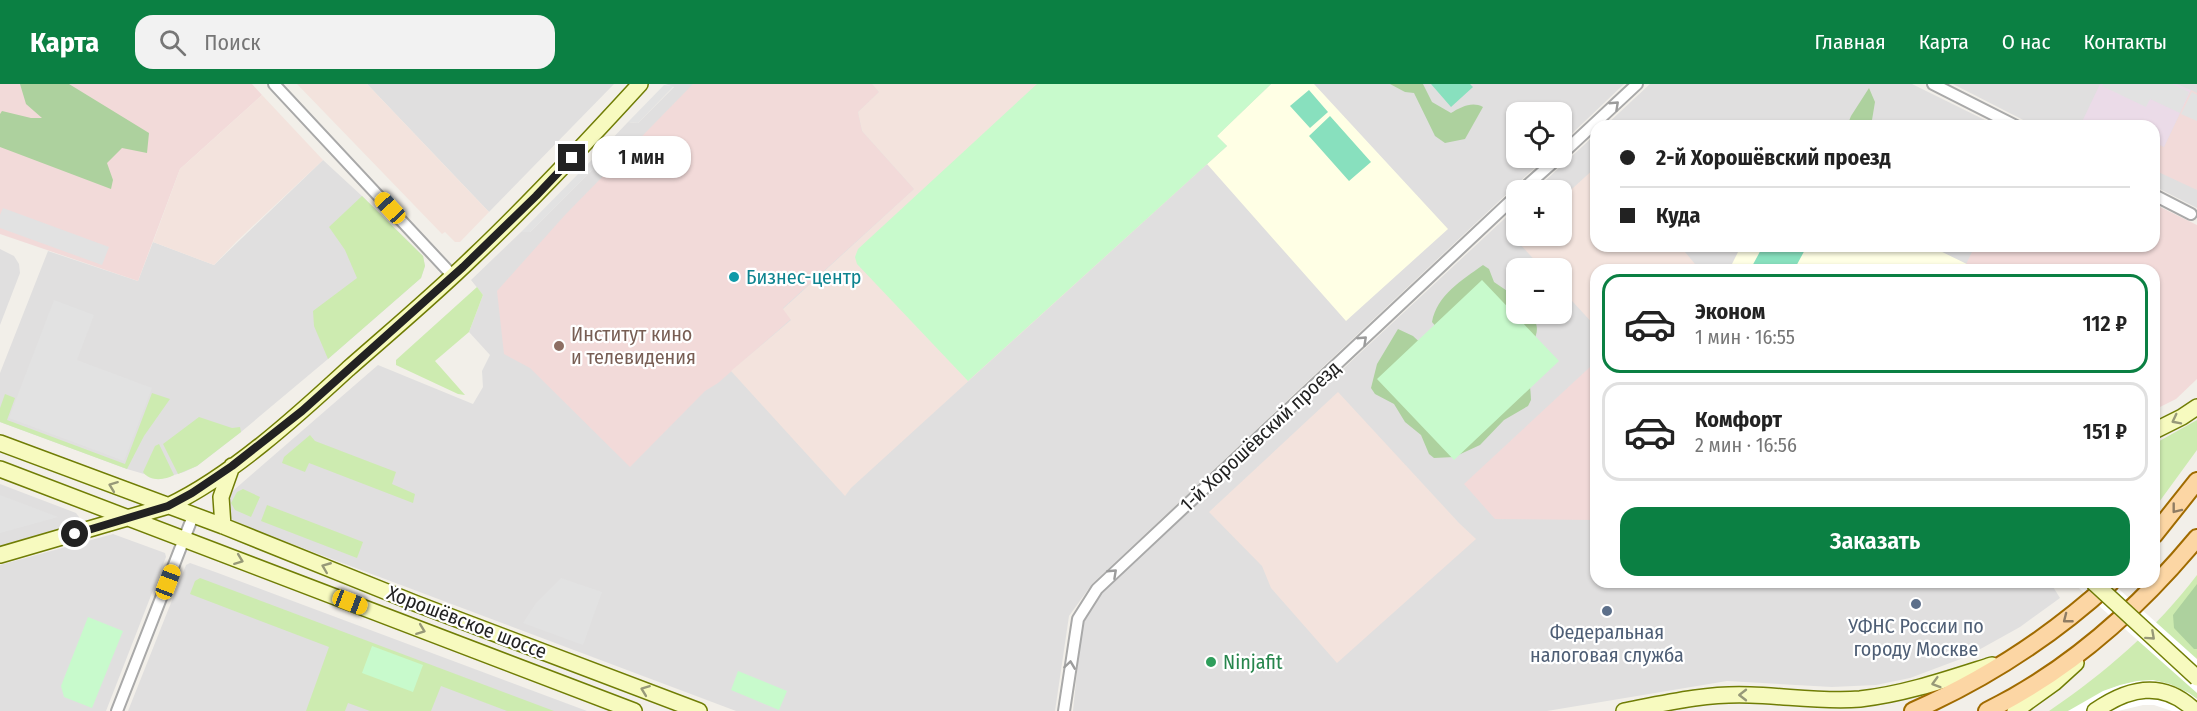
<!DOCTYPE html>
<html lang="ru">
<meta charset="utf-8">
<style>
:root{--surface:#fff;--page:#f2f2f2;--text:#222;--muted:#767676;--line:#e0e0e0;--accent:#0b8043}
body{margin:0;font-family:"Fira Sans Condensed",sans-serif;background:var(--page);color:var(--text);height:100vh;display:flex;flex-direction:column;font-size:22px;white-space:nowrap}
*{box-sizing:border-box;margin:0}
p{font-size:20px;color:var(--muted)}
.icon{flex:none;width:33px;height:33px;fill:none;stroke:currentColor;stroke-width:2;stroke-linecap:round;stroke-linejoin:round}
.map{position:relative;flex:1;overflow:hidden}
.panel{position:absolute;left:1590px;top:180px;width:570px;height:324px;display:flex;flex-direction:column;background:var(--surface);border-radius:18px;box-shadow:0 2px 4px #0004}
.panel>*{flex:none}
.banner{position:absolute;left:1590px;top:36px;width:570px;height:132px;border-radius:18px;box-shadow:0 2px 4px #0004;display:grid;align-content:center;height:132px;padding:0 30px;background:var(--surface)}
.buttons{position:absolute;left:1506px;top:18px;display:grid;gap:12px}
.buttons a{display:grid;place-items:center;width:66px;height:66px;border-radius:12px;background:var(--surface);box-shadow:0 2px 4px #0004;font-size:30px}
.end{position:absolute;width:27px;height:27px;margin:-14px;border:8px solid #222;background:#fff;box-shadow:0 0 0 3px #fff}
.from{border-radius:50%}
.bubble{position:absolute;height:42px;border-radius:18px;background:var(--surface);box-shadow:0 2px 4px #0004;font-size:20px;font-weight:600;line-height:42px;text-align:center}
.car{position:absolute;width:18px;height:36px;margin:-18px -9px;border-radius:8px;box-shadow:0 0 4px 2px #0007;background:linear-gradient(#f5c518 24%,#345 0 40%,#f5c518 0 76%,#345 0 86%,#f5c518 0)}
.banner b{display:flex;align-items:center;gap:21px;height:57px;font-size:22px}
.banner b+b{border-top:2px solid var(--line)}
.banner i{width:15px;height:15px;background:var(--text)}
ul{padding:10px 0 0;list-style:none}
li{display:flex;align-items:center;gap:18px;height:99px;margin:0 12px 9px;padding:0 18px;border:3px solid var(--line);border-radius:18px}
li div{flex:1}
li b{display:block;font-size:22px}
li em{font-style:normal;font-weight:600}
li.on{border-color:var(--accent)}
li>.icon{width:54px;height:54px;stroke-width:1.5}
.primary-button{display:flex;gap:12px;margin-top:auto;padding:12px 30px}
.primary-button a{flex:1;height:69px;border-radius:18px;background:var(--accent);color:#fff;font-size:24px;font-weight:600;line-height:69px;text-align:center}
header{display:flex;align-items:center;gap:36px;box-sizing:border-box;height:84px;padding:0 30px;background:var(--accent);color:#fff}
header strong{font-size:28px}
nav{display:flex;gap:33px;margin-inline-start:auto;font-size:21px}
.search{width:420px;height:54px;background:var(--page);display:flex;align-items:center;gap:15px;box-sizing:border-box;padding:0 21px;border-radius:18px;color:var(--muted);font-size:22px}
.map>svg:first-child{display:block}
.residential{fill:#e0dfdf;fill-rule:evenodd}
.commercial{fill:#f2dad9}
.industrial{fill:#ebdbe8}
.education{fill:#ffffe5}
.military{fill:#f3e3dd}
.grass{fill:#cdebb0}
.forest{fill:#add19e}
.park{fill:#c8facc}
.pitch{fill:#88e0be}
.parking{fill:#e2e2e2}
.pier{fill:#fff}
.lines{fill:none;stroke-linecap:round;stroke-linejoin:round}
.street-casing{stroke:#a9a9a9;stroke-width:14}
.secondary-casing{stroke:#707d05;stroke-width:18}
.primary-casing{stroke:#a06b00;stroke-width:20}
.street{stroke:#fff;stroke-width:10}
.secondary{stroke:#f7fabf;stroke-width:15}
.primary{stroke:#fcd6a4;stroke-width:16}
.secondary-bridge-casing{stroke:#707d05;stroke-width:18;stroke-linecap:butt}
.secondary-bridge{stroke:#f7fabf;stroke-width:15}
.oneway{stroke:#9c9c9c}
.oneway2{stroke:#979978}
.oneway3{stroke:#8f7c63}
.route{stroke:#222;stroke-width:8}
.culture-dot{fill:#0f9aa8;stroke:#fff;stroke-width:2}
.education-dot{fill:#8d6e63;stroke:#fff;stroke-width:2}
.service-dot{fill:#5c6f8a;stroke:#fff;stroke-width:2}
.leisure-dot{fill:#2e9e5b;stroke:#fff;stroke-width:2}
.labels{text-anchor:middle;stroke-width:4.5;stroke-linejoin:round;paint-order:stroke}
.culture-label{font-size:20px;fill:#0d838f;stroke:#fff;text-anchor:start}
.education-label{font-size:20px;fill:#785e54;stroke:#fff;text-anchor:start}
.street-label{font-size:20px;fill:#222;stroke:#fff}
.service-label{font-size:20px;fill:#4e5e75;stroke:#fff}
.leisure-label{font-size:20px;fill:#27864d;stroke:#fff;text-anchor:start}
</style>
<header>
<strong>Карта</strong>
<div class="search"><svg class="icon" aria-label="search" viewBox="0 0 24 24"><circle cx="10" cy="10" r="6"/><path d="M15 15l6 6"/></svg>Поиск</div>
<nav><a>Главная</a><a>Карта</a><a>О нас</a><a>Контакты</a></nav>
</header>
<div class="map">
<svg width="2197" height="627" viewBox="0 0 2197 627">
<rect width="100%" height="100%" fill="#f2efe9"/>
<!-- residential -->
<path class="residential" d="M367 0H614L489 128Z
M665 0H1624L1562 59V28H1516V74H1545L1092 500 1069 532 1055 627H736L236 439 229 432 227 412 378 281 473 320 483 303 482 287 490 271 469 248 483 211 471 196 521 148H530L593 85 585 83 628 38 638 39 674 3Z
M1650 0H1912L1997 42H1605Z
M1953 0H2197V124L2154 102V42H2035Z
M1596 50V162H1975L1967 180 1979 186H1596V498H2050L2060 514 2020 543 1966 573 1910 594 1876 601 1832 603 1727 597 1547 627H1073L1082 538 1102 509 1516 124V152H1562V106H1535ZM1516 184H1562V230H1516Z
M323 76 362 112 423 172 425 182 421 194 328 275 241 348 197 382 184 388 161 395 127 385 0 338V289L48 167 138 197 153 158 214 181Z
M0 165 14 172 19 180 20 189 0 241Z
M0 400 76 429 79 433 78 438 75 442 68 445 0 463Z
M113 450 165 469 166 473 106 627H0V481Z
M190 479 218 489 587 627H128L186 481Z"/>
<!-- commercial -->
<path class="commercial" d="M0 0H252L262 11 180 85 138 197 0 150Z
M693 0H872L879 8 858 28 862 47 914 105 783 224 791 235 718 299 705 307 630 383 530 284 504 270 497 207 565 131Z
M2191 6 2197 9V106L2154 86V58L2164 63Z
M2154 120 2197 141V295L2176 315 2154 326V186H1979L1966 180 1975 162H2154Z
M1590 283 1596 289V436L1495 435 1464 400Z"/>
<!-- industrial -->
<path class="industrial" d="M2100 0H2177L2191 6 2164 63 2154 58V42H2080Z"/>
<!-- education -->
<path class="education" d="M1271 0H1314L1448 145 1346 237 1207 80 1227 62 1216 52Z
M1741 162H1930L1979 186H1729Z"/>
<!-- military -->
<path class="military" d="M297 0H367L489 128 460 158H455L445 148 442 150Z
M872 0H1271L1217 52 1227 62 851 404 845 412 731 287 791 236 783 225 914 105 862 47 858 28 879 8Z
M262 11 323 76 237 157 214 181 153 158 180 85Z
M1596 83V162H1680L1700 186H1596V243L1562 206V184H1542L1516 156 1522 152H1562V114Z
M1338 308 1459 439 1476 455 1337 579 1271 504 1262 482 1209 428Z"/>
<!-- grass -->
<path class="grass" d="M362 112 423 172 425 182 421 194 328 275 314 242 313 227 357 194 345 166 329 143Z
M477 203 483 211 469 248 435 277 465 311 458 310 396 281V276Z
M152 309 170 315 144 352 127 385 0 338V324L5 310 15 314 7 336 125 380Z
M199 333 232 344 240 343 241 348 197 382 178 390 163 360Z
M2197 336V366L2154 425V360Z
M310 351 315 357 396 388 392 400 415 410 413 419 309 379 305 388 282 379 284 373Z
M159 360 174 391C165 396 150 398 143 388L155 362Z
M243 405 260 413 251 433 235 426 231 419 237 408Z
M267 421 363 458 357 474 261 437Z
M2197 491V615C2170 594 2136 593 2105 607 2093 612 2081 624 2068 627 2063 627 2055 627 2049 627 2105 589 2156 545 2197 491Z
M200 494 554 627H507L441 602 431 627H370L348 619 345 627H306L329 563 190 510 195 497Z"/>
<!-- forest -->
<path class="forest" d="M20 0H69L149 49 147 69 122 64 107 79 113 96 111 105 0 63V30L2 27 31 34H42L26 20Z
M1390 0H1423L1432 18 1451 29C1461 23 1472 17 1483 23L1465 55 1445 59 1435 52 1414 9 1405 8Z
M1869 4 1875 18 1871 42H1847L1851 32Z
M1483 181 1489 185 1494 198 1516 213V230H1531C1544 248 1532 254 1529 271 1526 284 1531 302 1531 316L1528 322 1504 336 1480 361 1454 373 1434 374 1429 370 1421 351 1405 338 1394 320 1375 310 1371 304 1377 280 1398 245 1413 252 1425 263 1437 244 1432 238C1437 211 1462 196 1483 181Z
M2197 500V565H2194L2174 544 2173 531Z"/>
<!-- park -->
<path class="park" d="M1037 0H1271L1217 52 1227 62 968 297 857 180 855 173 858 165Z
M1482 196 1559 277 1454 376 1377 295Z
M88 533 123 547 92 624 64 613 61 602Z
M372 562 423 581 413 608 362 589Z
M738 587 787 607 779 626 731 606Z"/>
<!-- pitch -->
<path class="pitch" d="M1431 0H1470L1473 3 1451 23Z
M1309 6 1328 28 1310 44 1290 22Z
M1330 32 1371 78 1349 97 1309 52Z
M1763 162H1807L1794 186H1750Z"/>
<!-- parking -->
<path class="parking" d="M2103 0H2172L2189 8 2180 29 2150 15 2146 23 2102 2Z
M664 1 674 2 638 39 628 38Z
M2192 8 2197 11V37L2181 30Z
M585 83 594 84 530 148H521Z
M3 124 109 163 102 181 0 144V131Z
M54 216 94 231 77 276 152 304 124 377 9 334Z
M0 411 58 433 0 449Z
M561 494 602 508 583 561 523 539 536 519Z"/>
<!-- pier -->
<path class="pier" d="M2072 498H2111L2197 575V609Z
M2153 596 2170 600 2189 609 2197 615V627H2172L2154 621H2143L2118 627H2068L2103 607 2120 601 2137 597Z"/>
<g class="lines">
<!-- street casing -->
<g class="street-casing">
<path id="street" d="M274 0 453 192
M1933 0 2016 42
M1562 70 1637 0
M1522 106 1558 74
M2154 111 2191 130
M117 627 193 432
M1064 627 1078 535 1097 505 1516 112"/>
</g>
<!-- secondary casing -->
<g class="secondary-casing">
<path id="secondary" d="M2154 347 2182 333 2197 323
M0 359 223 442 417 520 699 627
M0 385 634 627
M223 442 221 413 232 382
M0 471 168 422C230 393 297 332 348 285 390 248 433 212 473 173 531 118 586 59 640 0
M1624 627C1665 619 1708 609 1750 611 1787 612 1823 618 1860 615 1905 610 1948 595 1992 581
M2015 627 2054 599 2076 579
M2095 627C2128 604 2163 595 2195 627"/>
</g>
<!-- primary casing -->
<g class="primary-casing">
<path id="primary" d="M2154 451 2197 397
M1913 627C1986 595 2052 552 2111 498
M1987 627C2070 586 2138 525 2197 454"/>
</g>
<!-- street -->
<use href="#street" class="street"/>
<!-- secondary -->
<use href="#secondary" class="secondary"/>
<!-- primary -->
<use href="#primary" class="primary"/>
<!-- secondary-bridge casing -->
<g class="secondary-bridge-casing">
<path id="secondary-bridge" d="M2093 498 2197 594"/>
</g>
<!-- secondary-bridge -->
<use href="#secondary-bridge" class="secondary-bridge"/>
</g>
<!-- one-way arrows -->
<defs><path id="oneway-chevron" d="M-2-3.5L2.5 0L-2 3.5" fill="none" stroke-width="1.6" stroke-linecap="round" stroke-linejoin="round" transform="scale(1.5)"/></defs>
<g class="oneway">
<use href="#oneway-chevron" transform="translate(1615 21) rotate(-43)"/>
<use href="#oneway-chevron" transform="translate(1363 256) rotate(-43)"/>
<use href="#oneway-chevron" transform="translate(1113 489) rotate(-43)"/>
<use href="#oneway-chevron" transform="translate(1070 581) rotate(-82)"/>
</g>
<g class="oneway2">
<use href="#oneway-chevron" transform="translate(2176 336) rotate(153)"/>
<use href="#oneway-chevron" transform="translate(113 402) rotate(-159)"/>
<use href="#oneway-chevron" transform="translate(239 476) rotate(21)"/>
<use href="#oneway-chevron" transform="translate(326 483) rotate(-158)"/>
<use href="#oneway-chevron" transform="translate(421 546) rotate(21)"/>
<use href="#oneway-chevron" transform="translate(2151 552) rotate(42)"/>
<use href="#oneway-chevron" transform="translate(1936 599) rotate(164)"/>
<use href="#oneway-chevron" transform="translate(645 606) rotate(-159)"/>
<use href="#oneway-chevron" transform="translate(1743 611) rotate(-180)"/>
</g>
<g class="oneway3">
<use href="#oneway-chevron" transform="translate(2176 425) rotate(128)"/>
<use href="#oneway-chevron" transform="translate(2067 535) rotate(142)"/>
</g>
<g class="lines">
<!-- route -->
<path class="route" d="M75 450 168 422 192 409 232 382 302 327 463 183 536 112 572 74"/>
</g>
<!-- markers -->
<circle class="culture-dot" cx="734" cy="193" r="6"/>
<circle class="education-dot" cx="559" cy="262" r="6"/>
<g class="service-dot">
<circle cx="1916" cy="520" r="6"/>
<circle cx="1607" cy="527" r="6"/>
</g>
<circle class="leisure-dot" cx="1211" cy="578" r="6"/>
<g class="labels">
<!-- culture labels -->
<g class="culture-label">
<text x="746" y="200">Бизнес-центр</text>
</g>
<!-- education labels -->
<g class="education-label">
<text x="571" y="257">Институт кино<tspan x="571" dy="23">и телевидения</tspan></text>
</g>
<!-- street labels -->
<g class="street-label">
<text transform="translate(1260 352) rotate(-43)" y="7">1-й Хорошёвский проезд</text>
<text transform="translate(467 538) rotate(21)" y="7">Хорошёвское шоссе</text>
</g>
<!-- service labels -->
<g class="service-label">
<text x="1916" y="549">УФНС России по<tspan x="1916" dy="23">городу Москве</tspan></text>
<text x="1607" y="555">Федеральная<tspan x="1607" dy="23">налоговая служба</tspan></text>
</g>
<!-- leisure labels -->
<g class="leisure-label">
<text x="1223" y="585">Ninjafit</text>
</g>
</g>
</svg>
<div class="buttons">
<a><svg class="icon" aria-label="locate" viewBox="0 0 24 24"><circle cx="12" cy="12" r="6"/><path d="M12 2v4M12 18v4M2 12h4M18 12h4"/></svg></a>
<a>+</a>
<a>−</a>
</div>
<i class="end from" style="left:75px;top:450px"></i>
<i class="end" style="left:572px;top:74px"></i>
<div class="bubble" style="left:592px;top:52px;width:99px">1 мин</div>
<i class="car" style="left:390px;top:124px;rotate:317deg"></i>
<i class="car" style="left:168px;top:498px;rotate:21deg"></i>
<i class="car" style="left:350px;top:518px;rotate:111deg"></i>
<div class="banner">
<b><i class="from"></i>2-й Хорошёвский проезд</b>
<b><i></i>Куда</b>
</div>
<section class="panel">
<ul>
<li class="on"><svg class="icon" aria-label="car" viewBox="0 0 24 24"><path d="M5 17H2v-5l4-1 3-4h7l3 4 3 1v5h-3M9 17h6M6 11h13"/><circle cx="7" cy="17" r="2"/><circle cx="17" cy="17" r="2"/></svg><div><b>Эконом</b><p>1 мин · 16:55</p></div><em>112 ₽</em></li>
<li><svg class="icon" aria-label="car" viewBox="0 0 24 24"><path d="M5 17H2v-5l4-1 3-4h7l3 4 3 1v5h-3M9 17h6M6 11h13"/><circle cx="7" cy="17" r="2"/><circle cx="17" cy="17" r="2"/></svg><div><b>Комфорт</b><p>2 мин · 16:56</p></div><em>151 ₽</em></li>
</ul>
<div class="primary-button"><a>Заказать</a></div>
</section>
</div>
